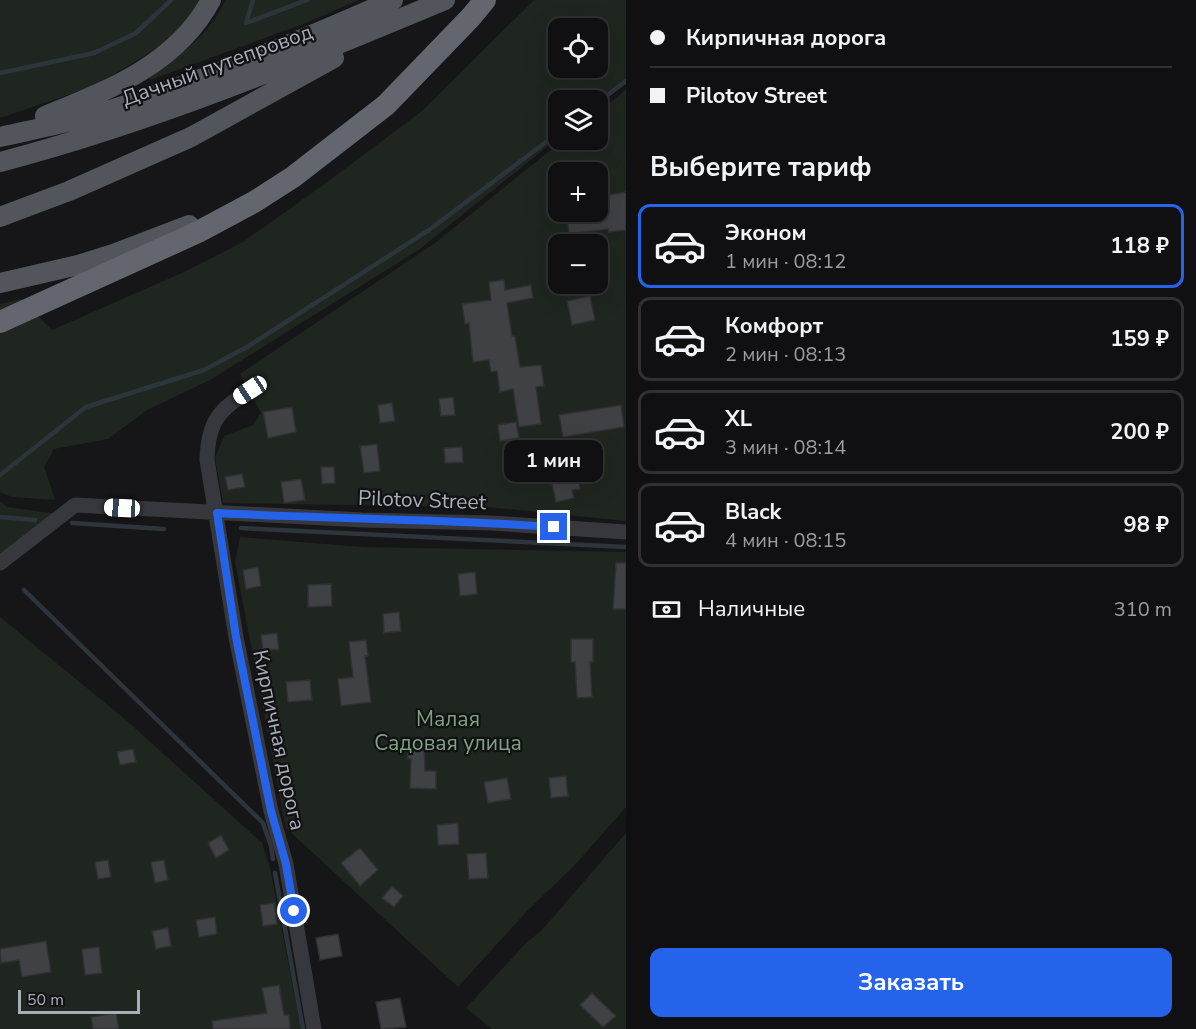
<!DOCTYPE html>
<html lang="ru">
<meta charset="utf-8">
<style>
:root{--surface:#101012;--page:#19191b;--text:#f1f3f6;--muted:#9c9d9f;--line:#303032;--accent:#2563eb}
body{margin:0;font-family:"Nunito Sans",sans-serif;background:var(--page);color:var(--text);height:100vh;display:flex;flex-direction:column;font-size:22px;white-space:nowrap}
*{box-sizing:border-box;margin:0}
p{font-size:20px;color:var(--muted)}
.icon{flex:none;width:33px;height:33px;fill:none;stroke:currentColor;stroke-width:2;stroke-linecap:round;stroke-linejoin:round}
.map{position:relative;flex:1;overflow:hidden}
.drawer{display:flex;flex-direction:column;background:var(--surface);width:570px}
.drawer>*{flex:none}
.top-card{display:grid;align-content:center;height:132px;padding:0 24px;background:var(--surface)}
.controls{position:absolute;left:548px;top:18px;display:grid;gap:12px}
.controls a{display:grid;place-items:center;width:60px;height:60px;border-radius:12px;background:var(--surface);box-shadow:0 6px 24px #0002,0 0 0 2px var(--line);font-size:30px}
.scale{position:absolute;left:18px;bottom:15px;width:122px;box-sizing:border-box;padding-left:6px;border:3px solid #a8adb8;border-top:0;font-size:16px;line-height:21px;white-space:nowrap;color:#a8adb8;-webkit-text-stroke:4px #111113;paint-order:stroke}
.end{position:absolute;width:27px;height:27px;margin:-14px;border:8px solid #2563eb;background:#fff;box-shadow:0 0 0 3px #fff}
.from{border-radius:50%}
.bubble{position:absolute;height:42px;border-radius:12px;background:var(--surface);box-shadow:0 6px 24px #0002,0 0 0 2px var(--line);font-size:20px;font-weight:700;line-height:42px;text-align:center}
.car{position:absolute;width:18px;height:36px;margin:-18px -9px;border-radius:8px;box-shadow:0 0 4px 2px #0007;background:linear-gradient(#fff 24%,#345 0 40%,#fff 0 76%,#345 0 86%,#fff 0)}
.top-card b{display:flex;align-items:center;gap:21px;height:57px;font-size:22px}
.top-card b+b{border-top:2px solid var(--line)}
.top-card i{width:15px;height:15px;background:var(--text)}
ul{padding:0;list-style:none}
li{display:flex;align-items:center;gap:18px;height:84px;margin:0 12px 9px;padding:0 12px;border:3px solid var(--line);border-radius:12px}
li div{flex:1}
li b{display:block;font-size:22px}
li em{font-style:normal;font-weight:700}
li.selected{border-color:var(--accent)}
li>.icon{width:54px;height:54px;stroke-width:1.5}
h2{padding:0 24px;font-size:27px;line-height:72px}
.pay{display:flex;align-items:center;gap:15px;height:66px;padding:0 24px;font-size:22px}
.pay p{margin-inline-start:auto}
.button{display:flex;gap:12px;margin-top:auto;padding:12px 24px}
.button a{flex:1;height:69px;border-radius:12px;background:var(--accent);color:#fff;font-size:24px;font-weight:700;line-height:69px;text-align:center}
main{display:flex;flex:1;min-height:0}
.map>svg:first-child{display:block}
.green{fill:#1e261f;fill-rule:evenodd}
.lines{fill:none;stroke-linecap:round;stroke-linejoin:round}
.stream{stroke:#2c353c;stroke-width:4.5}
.building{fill:#404145;stroke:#303034;stroke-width:1.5}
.minor{stroke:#37383d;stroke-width:15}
.major{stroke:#53555c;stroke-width:20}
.highway{stroke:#63666e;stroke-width:22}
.route{stroke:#2563eb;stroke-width:8}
.labels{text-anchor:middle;stroke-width:4.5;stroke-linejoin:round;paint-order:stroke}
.street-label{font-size:21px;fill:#a8adb8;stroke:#111113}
.park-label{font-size:21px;fill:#7fa381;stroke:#111113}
</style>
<main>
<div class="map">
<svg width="626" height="1029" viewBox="0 0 626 1029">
<rect width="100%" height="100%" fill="#161618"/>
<!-- green -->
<path class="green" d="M0 0H201L185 23 163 44 97 85 0 118Z
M225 0H359L311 21 150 80 149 76C180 56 210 35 225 0Z
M534 0H626V83L597 107V100H558V138L420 249 210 380 147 410 108 439 54 449 44 467 55 500 12 497 0 492V304L21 299 52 330 184 272 243 242 323 185 422 111ZM558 28H597V68H558Z
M626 90V521L487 507 223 503 215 458 224 436 253 425 261 413 240 374 435 243 563 140H597V113ZM558 172H597V212H558ZM558 244H597V284H558Z
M0 501 7 507 57 514 0 555Z
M240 537 363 547 626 552V807L574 866 527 911 458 987 286 828 235 562Z
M0 617 126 720 262 843 270 868 301 1029H0Z
M626 833V1029H492L466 1008 526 943 542 930Z"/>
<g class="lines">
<!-- stream -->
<path class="stream" d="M253 0 246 23 307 0
M0 73 94 53 136 33 171 0
M597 103 626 81
M0 475 86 407 204 370 247 347 429 230 558 133
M0 517 35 520
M72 523 164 529
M241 528 626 547
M24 590 263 823 271 846 273 859
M275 873 303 1029"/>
</g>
<!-- building -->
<path class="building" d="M626 192V230L609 232 608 229 569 234 567 212H606L603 196Z
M504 280 505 290 531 285 533 298 507 303 512 336H515L520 367 541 365 544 386 536 387 541 424 519 427 513 389 500 392 497 371 491 372 489 360 473 362 469 323 465 324 462 304 491 300 489 282Z
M590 296 595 320 572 325 567 301Z
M453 397 455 415 441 416 439 399Z
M392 403 395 421 380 423 378 405Z
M621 405 624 427 563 437 559 415Z
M292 407 296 432 268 438 263 412Z
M516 422 519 438 500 441 498 425Z
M377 444 380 471 364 473 360 446Z
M462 447 463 462 445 463 444 448Z
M321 467H334L335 483 322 484Z
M576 469 580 489 572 490 574 498 556 502 550 475Z
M242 474 245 487 228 490 225 477Z
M301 479 305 500 284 503 281 482Z
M616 563H626V609H613Z
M258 567 261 586 246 589 243 570Z
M475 572 477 594 460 596 458 574Z
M331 584 332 606 308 607V585Z
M399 612 401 631 384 633 383 614Z
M277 633 279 649 263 651 261 635Z
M571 639H593V662H590L592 697 577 698 575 662H571Z
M366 640 368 656H365L371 702 341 706 338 679 353 677 349 642Z
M310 680 312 700 288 702 286 682Z
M424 744 425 771H436V789L410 788 411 759H408V745Z
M133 749 136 762 120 765 117 752Z
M566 776 568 796 551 798 549 778Z
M507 778 511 799 488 803 484 782Z
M458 823 459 844 438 845 437 825Z
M221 835 229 850 216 858 208 843Z
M360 848 378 870 360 886 341 863Z
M486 853 488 878 469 879 467 854Z
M108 860 111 877 98 879 95 862Z
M164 860 168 880 155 883 151 862Z
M392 886 403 896 394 907 382 898Z
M274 903 277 924 263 926 260 905Z
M215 917 217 934 199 937 196 920Z
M168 928 171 946 156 949 152 931Z
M338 934 342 956 320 960 316 938Z
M46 941 51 972 22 977 19 960 1 963 0 949Z
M99 947 102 973 85 975 82 949Z
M279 985 284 1015H289L290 1029H213L212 1021 267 1013 262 988Z
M592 993 616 1016 603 1027 580 1005Z
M400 998 406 1027 381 1029 376 1002Z
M116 1013 119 1029H93L91 1017Z"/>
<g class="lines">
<!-- minor -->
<path class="minor" d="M250 390C219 410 208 421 207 460L236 637 271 811 286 864 314 1029
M0 563 75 505 363 520 491 523 626 532"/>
<!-- major -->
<path class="major" d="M45 116C109 90 177 64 211 0
M0 137C31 130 63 124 94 115 196 84 295 43 393 0
M0 162C153 122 299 61 445 0
M0 217 69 191 191 137 334 58
M0 283 78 265 113 254 189 225"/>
<!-- highway -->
<path class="highway" d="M0 322 198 232 254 202 293 177 386 105 471 17 485 0"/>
</g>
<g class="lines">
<!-- route -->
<path class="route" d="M294 911 286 864 271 811 236 637 217 513C329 519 442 519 554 527"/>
</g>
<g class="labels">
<!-- street labels -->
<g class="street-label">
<text transform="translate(217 65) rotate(-20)" y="7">Дачный путепровод</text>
<text transform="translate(422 500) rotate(2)" y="7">Pilotov Street</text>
<text transform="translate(279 740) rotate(78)" y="7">Кирпичная дорога</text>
</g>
<!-- park labels -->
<g class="park-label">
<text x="448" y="726">Малая<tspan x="448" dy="24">Садовая улица</tspan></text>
</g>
</g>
</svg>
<div class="controls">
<a><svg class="icon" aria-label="locate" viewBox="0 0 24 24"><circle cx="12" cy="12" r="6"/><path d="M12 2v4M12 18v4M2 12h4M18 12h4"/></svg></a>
<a><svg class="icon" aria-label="layers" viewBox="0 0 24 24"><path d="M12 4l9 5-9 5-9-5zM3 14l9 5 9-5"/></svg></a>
<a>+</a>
<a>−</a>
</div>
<div class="scale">50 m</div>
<i class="end from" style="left:294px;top:911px"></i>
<i class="end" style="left:554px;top:527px"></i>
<div class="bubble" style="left:504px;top:440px;width:99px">1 мин</div>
<i class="car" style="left:250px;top:390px;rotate:237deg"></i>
<i class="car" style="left:122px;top:508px;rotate:273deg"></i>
</div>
<section class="drawer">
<div class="top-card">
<b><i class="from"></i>Кирпичная дорога</b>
<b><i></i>Pilotov Street</b>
</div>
<h2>Выберите тариф</h2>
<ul>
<li class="selected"><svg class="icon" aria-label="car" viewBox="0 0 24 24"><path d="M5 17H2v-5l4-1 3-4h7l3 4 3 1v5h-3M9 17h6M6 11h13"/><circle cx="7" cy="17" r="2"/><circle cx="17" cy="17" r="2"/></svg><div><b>Эконом</b><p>1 мин · 08:12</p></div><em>118 ₽</em></li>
<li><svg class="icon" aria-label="car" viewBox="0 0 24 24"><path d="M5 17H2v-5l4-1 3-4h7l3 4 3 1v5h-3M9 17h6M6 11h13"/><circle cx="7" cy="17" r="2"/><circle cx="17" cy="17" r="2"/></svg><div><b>Комфорт</b><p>2 мин · 08:13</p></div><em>159 ₽</em></li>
<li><svg class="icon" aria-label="car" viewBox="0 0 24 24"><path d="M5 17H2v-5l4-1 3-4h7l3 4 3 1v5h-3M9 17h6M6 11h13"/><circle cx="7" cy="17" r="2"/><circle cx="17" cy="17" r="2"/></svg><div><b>XL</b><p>3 мин · 08:14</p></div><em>200 ₽</em></li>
<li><svg class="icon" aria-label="car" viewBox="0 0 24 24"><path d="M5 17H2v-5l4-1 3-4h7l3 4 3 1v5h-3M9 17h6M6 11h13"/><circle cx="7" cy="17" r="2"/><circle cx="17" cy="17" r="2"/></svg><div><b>Black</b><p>4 мин · 08:15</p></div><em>98 ₽</em></li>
</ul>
<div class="pay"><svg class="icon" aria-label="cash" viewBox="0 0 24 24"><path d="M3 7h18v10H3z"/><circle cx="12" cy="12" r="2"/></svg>Наличные<p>310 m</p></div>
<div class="button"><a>Заказать</a></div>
</section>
</main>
